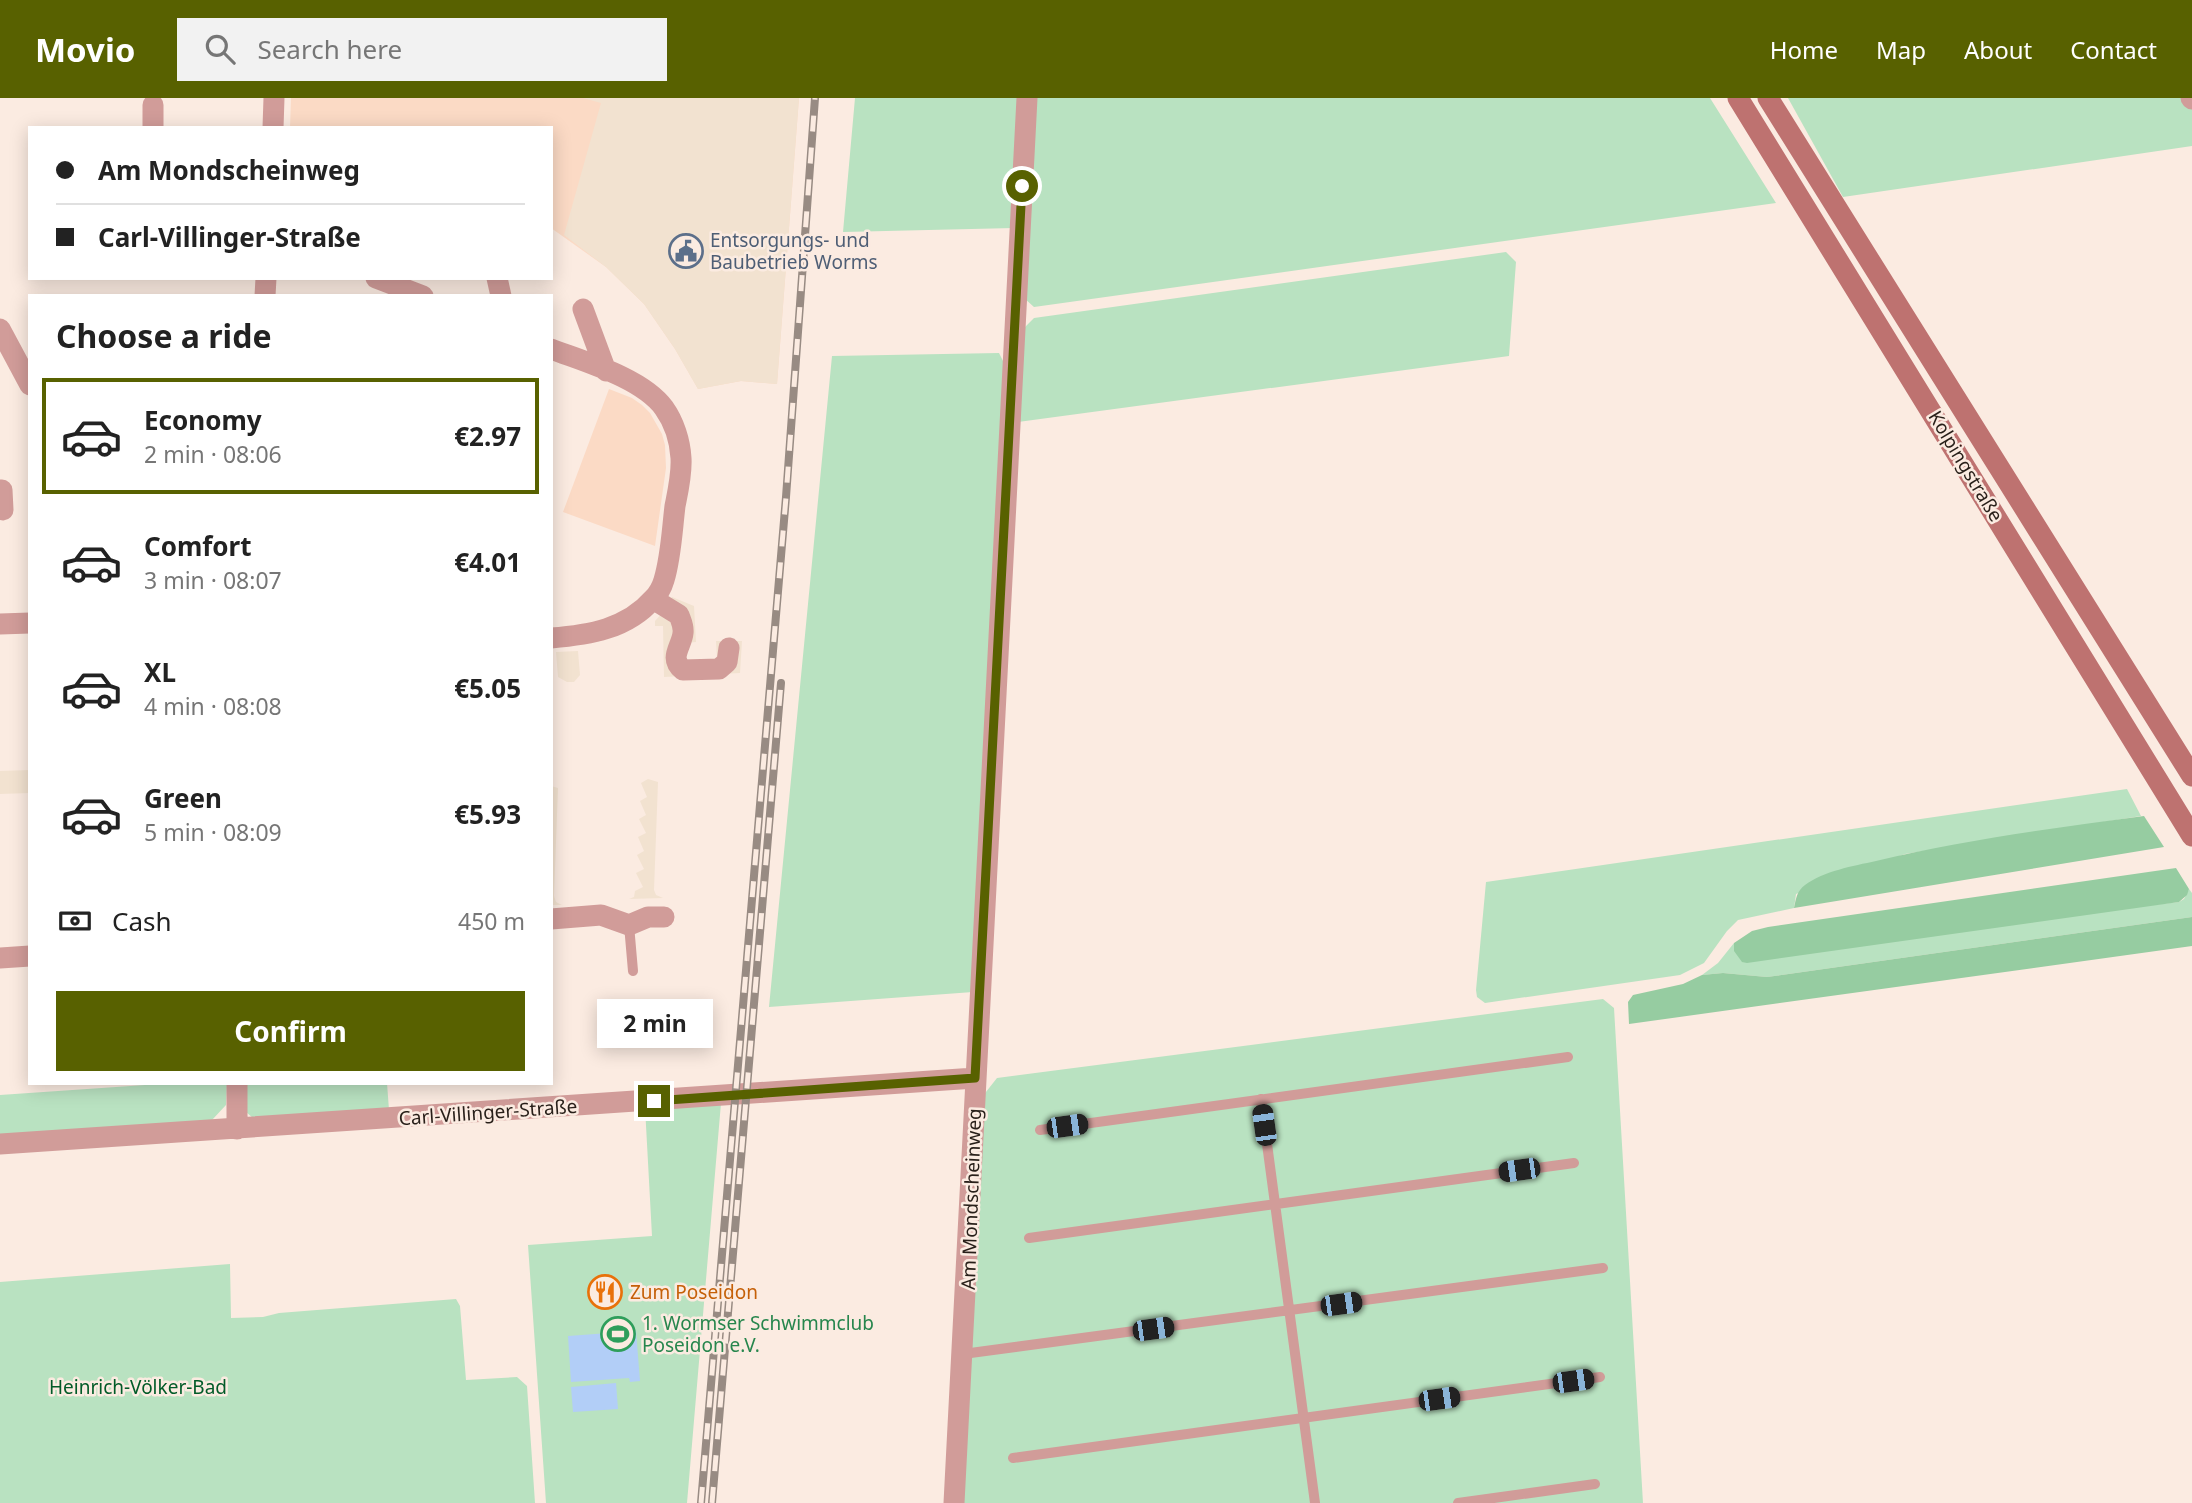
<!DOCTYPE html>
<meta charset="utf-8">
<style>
:root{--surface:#fff;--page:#f2f2f2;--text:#222;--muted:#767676;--line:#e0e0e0;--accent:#586100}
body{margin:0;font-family:"Noto Sans",sans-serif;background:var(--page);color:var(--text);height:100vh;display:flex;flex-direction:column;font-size:26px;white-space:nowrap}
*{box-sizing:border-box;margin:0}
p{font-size:23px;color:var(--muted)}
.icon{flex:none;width:38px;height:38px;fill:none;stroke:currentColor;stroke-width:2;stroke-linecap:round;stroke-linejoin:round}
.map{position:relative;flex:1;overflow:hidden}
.side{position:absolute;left:28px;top:196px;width:525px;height:791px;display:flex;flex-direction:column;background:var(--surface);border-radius:0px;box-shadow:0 4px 18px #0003}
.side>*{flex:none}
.banner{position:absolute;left:28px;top:28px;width:525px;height:154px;border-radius:0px;box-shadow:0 4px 18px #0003;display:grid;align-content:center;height:154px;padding:0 28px;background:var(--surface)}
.end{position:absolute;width:32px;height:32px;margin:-16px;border:9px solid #586100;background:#fff;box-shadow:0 0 0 4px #fff}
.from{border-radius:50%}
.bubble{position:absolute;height:49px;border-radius:0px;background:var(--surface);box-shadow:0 4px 18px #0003;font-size:23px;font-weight:700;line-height:49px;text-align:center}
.car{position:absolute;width:21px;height:42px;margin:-21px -10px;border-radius:9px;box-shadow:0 0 5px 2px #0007;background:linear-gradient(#222 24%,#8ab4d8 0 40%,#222 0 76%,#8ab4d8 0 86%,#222 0)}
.banner b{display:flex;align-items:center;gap:24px;height:66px;font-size:26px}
.banner b+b{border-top:2px solid var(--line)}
.banner i{width:18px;height:18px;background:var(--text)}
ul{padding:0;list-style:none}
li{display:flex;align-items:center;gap:21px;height:116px;margin:0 14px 10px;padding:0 14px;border:4px solid transparent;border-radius:0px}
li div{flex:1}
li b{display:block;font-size:26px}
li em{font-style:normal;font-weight:700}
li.current{border-color:var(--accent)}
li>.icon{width:63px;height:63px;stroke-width:1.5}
h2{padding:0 28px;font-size:32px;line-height:84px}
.pay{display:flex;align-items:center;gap:18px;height:77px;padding:0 28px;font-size:26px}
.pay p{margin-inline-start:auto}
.action{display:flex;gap:14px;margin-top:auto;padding:14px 28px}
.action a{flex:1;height:80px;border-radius:0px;background:var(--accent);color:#fff;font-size:28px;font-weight:700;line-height:80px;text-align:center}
header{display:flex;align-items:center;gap:42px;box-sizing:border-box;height:98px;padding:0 35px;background:var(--accent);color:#fff}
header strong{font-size:33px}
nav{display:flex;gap:38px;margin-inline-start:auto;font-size:24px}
.search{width:490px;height:63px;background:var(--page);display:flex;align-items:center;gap:18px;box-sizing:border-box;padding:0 24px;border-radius:0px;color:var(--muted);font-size:26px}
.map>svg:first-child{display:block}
.built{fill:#fbdac5}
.industrial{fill:#f2e2d0}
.green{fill:#b9e2c1}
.forest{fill:#96cca1}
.water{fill:#b2cef7}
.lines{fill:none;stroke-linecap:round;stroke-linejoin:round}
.service{stroke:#d19c99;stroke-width:10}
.minor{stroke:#d19c99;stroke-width:21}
.secondary{stroke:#be7270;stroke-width:21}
.rail-casing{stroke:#988b83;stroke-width:8}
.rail{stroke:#fbebe1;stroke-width:5;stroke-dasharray:16;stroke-linecap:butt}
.route{stroke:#586100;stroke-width:9}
.labels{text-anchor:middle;stroke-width:5;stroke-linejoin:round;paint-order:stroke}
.service-label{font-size:19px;fill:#4e5e75;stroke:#fbebe1;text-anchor:start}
.street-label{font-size:19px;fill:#281f19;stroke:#fbebe1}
.food-label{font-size:19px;fill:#c56008;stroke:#fbebe1;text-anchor:start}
.leisure-label{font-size:19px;fill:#27864d;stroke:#fbebe1;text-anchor:start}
.park-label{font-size:19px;fill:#025b28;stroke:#fbebe1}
</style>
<header>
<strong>Movio</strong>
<div class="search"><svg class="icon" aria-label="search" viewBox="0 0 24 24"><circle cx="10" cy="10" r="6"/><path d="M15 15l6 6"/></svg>Search here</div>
<nav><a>Home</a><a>Map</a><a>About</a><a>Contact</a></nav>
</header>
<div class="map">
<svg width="2192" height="1405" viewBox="0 0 2192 1405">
<rect width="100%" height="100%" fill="#fbebe1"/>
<!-- built -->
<path class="built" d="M291 0H799L777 286 741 283 698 291 675 251 644 206 606 169 551 130V30H290Z
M609 291 632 300 642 307 650 315 662 336 665 347 666 370 655 448 563 414Z"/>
<!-- industrial -->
<path class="industrial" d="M583 0H799L777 286 741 283 698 291 675 251 644 206 606 169 564 137 601 5Z
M672 499 694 508 696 544 685 545 686 562 691 567 717 560 716 543H742L740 575 664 579 663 528H655V523L664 513Z
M578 553 580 577 574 584H567L558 579 556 554Z
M30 672V695L0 696V673Z
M648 681 658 684 654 792 656 797 663 800 629 801 634 799 635 793 643 789 636 775 644 771 637 757 644 753 638 739 646 735 639 721 646 717 640 703 647 699 641 685Z
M551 688 558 690 554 798 556 804 562 807H551Z"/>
<!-- green -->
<path class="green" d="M855 0H1021L1014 130 843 134Z
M1035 0H1710L1776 105 1034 209 1024 200Z
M1788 0H2182L2192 10V48L1843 99Z
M1506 154 1516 164 1509 258 1018 324 1022 232 1034 220Z
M999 255 1007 271 973 894 769 909 832 258Z
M2127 691 2141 718 1905 756 1796 796 1794 810 1738 822 1727 833 1704 865 1680 877 1485 905 1477 899 1476 892 1486 784Z
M2189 791 2192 795V819L1767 879 1723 875 1702 877 1718 865 1734 845V853L2179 804 2184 801Z
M1603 901 1614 910 1643 1405H960L982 999 997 980Z
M174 985H227L226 1007 212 1022 0 1039V997Z
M245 985H387L389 1012 253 1020 246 1014Z
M721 1005 687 1405H546L528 1147 652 1138 645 1009Z
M230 1166 231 1220 263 1219 279 1215 456 1201 460 1208 466 1282 517 1279 527 1288 535 1405H0V1184Z"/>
<!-- forest -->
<path class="forest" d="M2144 718 2164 749 1794 810C1796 800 1797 793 1805 787 1824 773 1853 768 1876 763 1963 742 2055 730 2144 718Z
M2176 770 2189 791 2187 797 2179 804 1747 865 1742 864 1734 853V845L1752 833 1768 829Z
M2192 819V848L1629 926 1628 904 1633 897 1683 886 1702 877 1723 875 1767 879Z"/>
<!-- water -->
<path class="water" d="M636 1233 640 1283 630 1284 629 1280 571 1284 568 1238Z
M616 1285 618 1311 573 1314 571 1289Z"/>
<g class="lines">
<!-- service -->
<path class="service" d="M629 827 633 873
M1261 1001 1315 1405
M1040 1032 1568 959
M1029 1140 1574 1065
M963 1256 1603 1170
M1013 1360 1600 1279
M1458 1405 1595 1386"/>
<!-- minor -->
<path class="minor" d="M2191 0 2192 1
M153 7V30
M273 30 274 0
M376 180 423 198
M497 180 501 198
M265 198 266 180
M583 211 606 273
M0 231 30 287
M551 251C585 264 642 280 664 310 674 324 680 343 681 360 682 376 678 393 675 408 672 433 671 459 664 482 662 489 658 496 653 501 627 531 589 537 551 540
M0 392H2L3 412
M653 501 679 517C681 523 684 528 683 535 682 548 668 560 683 572L719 571 727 564 729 550
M0 526 30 525
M551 821 601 817 629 827 648 819H664
M0 860 30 858
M237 1031V985
M0 1046 975 980
M954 1405 1027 0"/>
<!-- secondary -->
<path class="secondary" d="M1738 0 2192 738
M1768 0 2192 678"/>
<!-- rail casing -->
<g class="rail-casing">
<path id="rail" d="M701 1405 786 399 815 0
M712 1405 781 585"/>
</g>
<!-- rail -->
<use href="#rail" class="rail"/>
</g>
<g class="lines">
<!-- route -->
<path class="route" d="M654 1003 975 980 1022 88"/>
</g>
<!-- icons -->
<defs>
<g id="civic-ring" transform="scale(1.75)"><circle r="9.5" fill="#fbebe1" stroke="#5c6f8a" stroke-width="1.5"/><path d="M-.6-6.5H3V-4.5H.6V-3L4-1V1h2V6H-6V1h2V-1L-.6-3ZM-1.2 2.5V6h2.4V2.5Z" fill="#5c6f8a"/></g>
<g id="restaurant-ring" transform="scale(1.75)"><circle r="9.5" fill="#fbebe1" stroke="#e8710a" stroke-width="1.5"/><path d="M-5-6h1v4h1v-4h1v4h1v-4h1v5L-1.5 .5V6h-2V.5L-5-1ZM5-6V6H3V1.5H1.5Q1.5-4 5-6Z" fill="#e8710a"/></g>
<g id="stadium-ring" transform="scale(1.75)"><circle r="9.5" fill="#fbebe1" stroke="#2e9e5b" stroke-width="1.5"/><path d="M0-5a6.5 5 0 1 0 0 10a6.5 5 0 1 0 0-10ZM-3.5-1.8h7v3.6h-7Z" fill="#2e9e5b"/></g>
</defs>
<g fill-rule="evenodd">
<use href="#civic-ring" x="686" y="153"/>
<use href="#restaurant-ring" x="605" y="1194"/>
<use href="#stadium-ring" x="618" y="1236"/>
</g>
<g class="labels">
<!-- service labels -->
<g class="service-label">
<text x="710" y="149">Entsorgungs- und<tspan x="710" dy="22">Baubetrieb Worms</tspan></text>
</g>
<!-- street labels -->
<g class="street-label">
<text transform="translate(1966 368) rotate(59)" y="7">Kolpingstraße</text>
<text transform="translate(488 1014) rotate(-4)" y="7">Carl-Villinger-Straße</text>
<text transform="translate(971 1101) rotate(-88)" y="7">Am Mondscheinweg</text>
</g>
<!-- food labels -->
<g class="food-label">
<text x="630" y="1201">Zum Poseidon</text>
</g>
<!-- leisure labels -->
<g class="leisure-label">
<text x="642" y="1232">1. Wormser Schwimmclub<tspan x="642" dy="22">Poseidon e.V.</tspan></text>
</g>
<!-- park labels -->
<g class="park-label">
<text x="138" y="1296">Heinrich-Völker-Bad</text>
</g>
</g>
</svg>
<i class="end from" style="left:1022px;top:88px"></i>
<i class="end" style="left:654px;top:1003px"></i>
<div class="bubble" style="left:597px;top:901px;width:116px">2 min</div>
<i class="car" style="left:1264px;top:1027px;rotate:352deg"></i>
<i class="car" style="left:1067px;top:1028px;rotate:82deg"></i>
<i class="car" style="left:1519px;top:1072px;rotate:262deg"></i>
<i class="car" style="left:1341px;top:1206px;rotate:82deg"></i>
<i class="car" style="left:1153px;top:1231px;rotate:82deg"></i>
<i class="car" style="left:1573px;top:1283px;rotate:82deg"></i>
<i class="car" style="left:1439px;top:1301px;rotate:82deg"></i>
<div class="banner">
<b><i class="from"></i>Am Mondscheinweg</b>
<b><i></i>Carl-Villinger-Straße</b>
</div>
<section class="side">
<h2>Choose a ride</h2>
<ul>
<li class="current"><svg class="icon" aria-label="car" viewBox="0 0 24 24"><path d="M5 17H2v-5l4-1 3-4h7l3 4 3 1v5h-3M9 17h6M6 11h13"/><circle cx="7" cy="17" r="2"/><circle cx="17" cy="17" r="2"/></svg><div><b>Economy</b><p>2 min · 08:06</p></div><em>€2.97</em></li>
<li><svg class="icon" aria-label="car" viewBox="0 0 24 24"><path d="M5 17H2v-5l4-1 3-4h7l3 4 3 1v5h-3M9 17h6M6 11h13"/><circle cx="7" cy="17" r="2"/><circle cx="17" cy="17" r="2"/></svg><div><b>Comfort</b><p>3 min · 08:07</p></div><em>€4.01</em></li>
<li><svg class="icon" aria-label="car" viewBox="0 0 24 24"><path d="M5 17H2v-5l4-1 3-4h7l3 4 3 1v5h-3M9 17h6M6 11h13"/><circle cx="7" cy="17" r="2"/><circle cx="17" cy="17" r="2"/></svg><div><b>XL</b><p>4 min · 08:08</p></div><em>€5.05</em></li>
<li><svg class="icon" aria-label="car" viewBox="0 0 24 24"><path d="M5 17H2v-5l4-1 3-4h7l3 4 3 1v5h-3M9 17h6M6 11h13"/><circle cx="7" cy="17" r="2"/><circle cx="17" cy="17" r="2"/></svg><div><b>Green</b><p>5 min · 08:09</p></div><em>€5.93</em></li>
</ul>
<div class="pay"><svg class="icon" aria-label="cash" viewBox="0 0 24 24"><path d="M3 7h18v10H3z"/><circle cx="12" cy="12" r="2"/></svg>Cash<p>450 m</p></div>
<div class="action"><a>Confirm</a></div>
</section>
</div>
